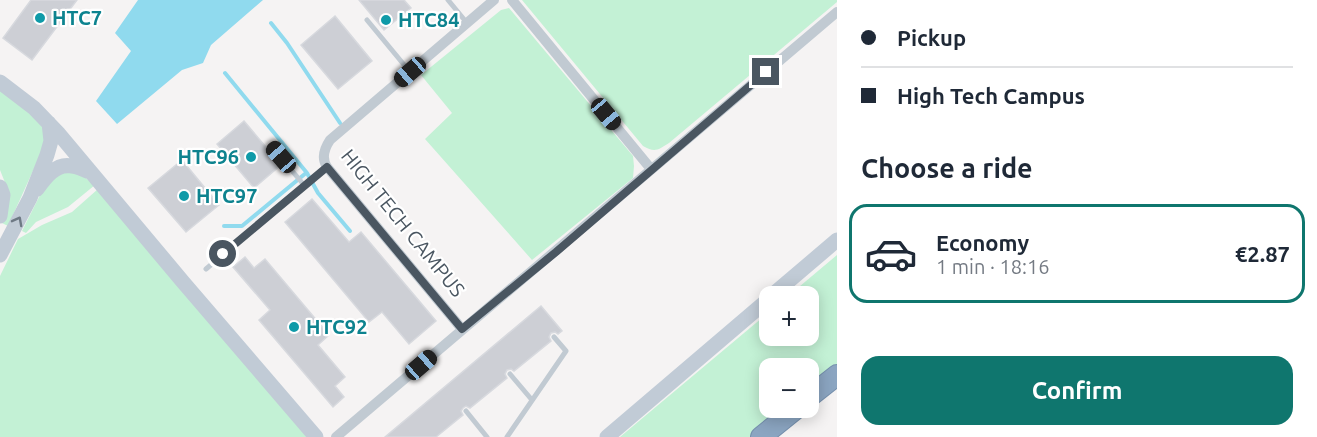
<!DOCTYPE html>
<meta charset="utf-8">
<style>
:root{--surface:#fff;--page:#f2f2f3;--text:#1f2937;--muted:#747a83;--line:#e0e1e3;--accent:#0f766e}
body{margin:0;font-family:Ubuntu,sans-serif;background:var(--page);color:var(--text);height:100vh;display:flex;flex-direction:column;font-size:22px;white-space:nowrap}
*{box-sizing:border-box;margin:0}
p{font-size:20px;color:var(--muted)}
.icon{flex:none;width:33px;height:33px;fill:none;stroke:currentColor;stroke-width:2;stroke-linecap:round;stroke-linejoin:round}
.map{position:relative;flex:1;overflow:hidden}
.side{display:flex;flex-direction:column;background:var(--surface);width:480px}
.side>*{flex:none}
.banner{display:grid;align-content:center;height:132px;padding:0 24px;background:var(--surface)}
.tools{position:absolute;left:759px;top:286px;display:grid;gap:12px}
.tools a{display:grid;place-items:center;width:60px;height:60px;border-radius:12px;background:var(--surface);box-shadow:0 3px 15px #0003;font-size:30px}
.end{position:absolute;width:27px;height:27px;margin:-14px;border:8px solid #4a5661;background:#fff;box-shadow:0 0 0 3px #fff}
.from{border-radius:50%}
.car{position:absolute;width:18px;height:36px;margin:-18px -9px;border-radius:8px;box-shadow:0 0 4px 2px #0007;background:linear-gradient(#222 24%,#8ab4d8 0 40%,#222 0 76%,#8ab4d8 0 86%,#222 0)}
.banner b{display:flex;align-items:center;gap:21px;height:57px;font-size:22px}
.banner b+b{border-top:2px solid var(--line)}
.banner i{width:15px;height:15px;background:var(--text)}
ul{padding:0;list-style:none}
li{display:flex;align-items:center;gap:18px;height:99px;margin:0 12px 9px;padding:0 12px;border:3px solid transparent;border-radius:18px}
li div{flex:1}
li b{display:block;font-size:22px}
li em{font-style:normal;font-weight:600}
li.selected{border-color:var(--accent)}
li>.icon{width:54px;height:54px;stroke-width:1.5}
h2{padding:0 24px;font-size:27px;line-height:72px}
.action{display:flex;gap:12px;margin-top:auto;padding:12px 24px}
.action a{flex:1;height:69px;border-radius:18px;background:var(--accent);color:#fff;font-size:24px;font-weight:600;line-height:69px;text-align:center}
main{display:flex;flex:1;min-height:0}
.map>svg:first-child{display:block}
.green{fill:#c3f1d5}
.water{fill:#90daee}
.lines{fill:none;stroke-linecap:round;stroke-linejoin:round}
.stream{stroke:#90daee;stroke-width:4}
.building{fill:#cdcfd5;stroke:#d7d9de;stroke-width:1.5}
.highway-casing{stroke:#7690ad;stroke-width:22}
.lane{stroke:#c1cad2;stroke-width:5}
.street{stroke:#c1cad2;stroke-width:10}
.secondary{stroke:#c1cbd6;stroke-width:15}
.highway{stroke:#8ba5c1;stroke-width:20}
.oneway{stroke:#6e7984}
.route{stroke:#4a5661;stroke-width:8}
.culture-dot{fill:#0f9aa8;stroke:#fff;stroke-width:2}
.labels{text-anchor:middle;stroke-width:4.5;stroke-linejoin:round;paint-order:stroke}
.culture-label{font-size:20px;font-weight:bold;fill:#0d838f;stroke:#fff;text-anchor:start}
.street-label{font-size:20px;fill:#4a5661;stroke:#fff}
</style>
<main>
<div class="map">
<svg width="837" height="437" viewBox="0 0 837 437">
<rect width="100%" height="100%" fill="#f5f3f3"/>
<!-- green -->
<path class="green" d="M522 0H837V2L669 143C658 150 655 153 643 146Z
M509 8 633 156 634 166 633 178 532 260 425 139 452 113 421 75 501 10Z
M0 89 38 120 44 130 46 142 8 226 2 223 6 185 0 170Z
M62 172 79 173 95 185 68 207 36 222 26 233 22 231 46 183Z
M98 189 307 437H0V276L18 239 42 225 72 212Z
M837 255V367L809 390 808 369H770V408H787L751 437H620L769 312 770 336H808V297H787Z"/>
<!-- water -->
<path class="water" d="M138 0H263L211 45 203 63 182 70 117 124 96 101 131 51 115 33Z"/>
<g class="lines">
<!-- stream -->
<path class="stream" d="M271 23 287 43 340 123
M225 73 307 173 318 193 350 231
M224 226H242L306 173"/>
</g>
<!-- building -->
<path class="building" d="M31 0H77L32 60 3 38Z
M359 0H404L411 8 384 30Z
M335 16 372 61 338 89 301 45Z
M244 121 281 165 254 188 217 144Z
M182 160 219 205 186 232 148 188Z
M312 199 349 242 361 232 436 321 409 344 382 312 369 322 285 222Z
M245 257 254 268 265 259 329 335 318 345 345 377 335 386 344 397 333 407 259 320 270 310 233 267Z
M541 306 562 331 558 334 555 332 551 333 549 337 551 341 514 371 511 369 507 370 505 374 507 378 470 408 466 406 463 408 461 411 463 415 436 437H385Z"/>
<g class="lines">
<!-- highway casing -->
<g class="highway-casing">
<path id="highway" d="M808 398 837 375
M761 437 797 408"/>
</g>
<!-- lane -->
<path class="lane" d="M448 0 467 23
M367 20 410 72
M272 147 304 185
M206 269 327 167
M510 374 532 400
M466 411 487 437
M507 437 566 351 554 337"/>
<!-- street -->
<path class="street" d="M512 0 651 169
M462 329 327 167C321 158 324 149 330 140L494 0
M336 437 837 12"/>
<!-- secondary -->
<path class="secondary" d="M0 82 34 108 59 134 183 282 316 437
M0 187 3 195 0 216
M37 189C45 178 56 163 71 166 77 166 84 170 90 172
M0 255 30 198 47 155 51 141 49 123
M770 297 837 240
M607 437 770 298"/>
<!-- highway -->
<use href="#highway" class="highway"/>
</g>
<!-- one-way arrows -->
<defs><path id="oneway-chevron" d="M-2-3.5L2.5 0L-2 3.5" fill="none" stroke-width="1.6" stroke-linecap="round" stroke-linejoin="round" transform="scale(1.5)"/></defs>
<use class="oneway" href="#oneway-chevron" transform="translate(18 221) rotate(-62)"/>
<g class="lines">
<!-- route -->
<path class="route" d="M223 254 327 167 462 329 556 252 766 72"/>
</g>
<!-- markers -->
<g class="culture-dot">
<circle cx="40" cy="18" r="6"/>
<circle cx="386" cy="20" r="6"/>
<circle cx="251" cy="157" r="6"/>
<circle cx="184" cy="196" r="6"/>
<circle cx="294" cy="327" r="6"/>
</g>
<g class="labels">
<!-- culture labels -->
<g class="culture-label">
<text x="52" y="25">HTC7</text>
<text x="398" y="27">HTC84</text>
<text x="239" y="164" text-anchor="end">HTC96</text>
<text x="196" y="203">HTC97</text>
<text x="306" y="334">HTC92</text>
</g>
<!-- street labels -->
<g class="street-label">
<text transform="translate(403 223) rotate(51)" y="7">HIGH TECH CAMPUS</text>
</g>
</g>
</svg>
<div class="tools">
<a>+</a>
<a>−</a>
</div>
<i class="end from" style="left:223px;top:254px"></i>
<i class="end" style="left:766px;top:72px"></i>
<i class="car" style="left:410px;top:72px;rotate:229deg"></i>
<i class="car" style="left:606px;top:114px;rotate:140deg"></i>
<i class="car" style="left:281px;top:157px;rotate:319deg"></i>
<i class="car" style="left:421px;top:365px;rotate:49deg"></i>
</div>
<section class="side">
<div class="banner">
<b><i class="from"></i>Pickup</b>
<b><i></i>High Tech Campus</b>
</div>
<h2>Choose a ride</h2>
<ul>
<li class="selected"><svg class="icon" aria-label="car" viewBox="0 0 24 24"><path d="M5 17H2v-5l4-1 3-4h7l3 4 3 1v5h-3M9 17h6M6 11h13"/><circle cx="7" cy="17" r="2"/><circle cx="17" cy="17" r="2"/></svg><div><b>Economy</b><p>1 min · 18:16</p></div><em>€2.87</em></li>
</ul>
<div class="action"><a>Confirm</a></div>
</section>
</main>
